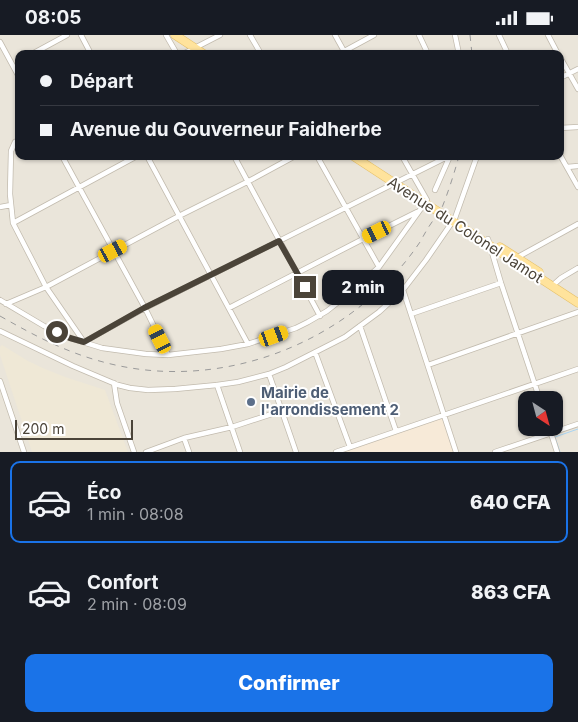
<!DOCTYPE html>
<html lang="fr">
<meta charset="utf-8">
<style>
:root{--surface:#171b24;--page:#242831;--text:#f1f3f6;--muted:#9ea1a6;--line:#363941;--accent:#1a73e8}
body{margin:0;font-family:Inter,sans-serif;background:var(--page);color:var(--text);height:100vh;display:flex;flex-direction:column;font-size:19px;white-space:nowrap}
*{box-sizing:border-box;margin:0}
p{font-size:16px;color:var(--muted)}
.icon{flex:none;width:28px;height:28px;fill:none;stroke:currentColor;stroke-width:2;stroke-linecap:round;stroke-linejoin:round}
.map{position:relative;height:417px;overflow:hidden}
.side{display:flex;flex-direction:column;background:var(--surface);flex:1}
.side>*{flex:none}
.banner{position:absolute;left:15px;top:15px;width:549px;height:110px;border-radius:10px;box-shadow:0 1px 4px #0004;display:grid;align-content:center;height:110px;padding:0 25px;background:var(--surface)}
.needle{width:32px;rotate:144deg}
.fabs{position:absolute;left:518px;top:356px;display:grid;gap:10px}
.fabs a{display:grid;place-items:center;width:45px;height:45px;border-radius:10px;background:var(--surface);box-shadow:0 1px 4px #0004;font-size:25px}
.scale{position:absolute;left:15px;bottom:12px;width:118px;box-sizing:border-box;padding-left:5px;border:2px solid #4b4439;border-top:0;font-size:14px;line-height:18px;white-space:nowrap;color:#4b4439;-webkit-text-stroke:4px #fff;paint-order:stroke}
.end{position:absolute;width:22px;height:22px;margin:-11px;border:6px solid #4b4439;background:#fff;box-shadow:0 0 0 2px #fff}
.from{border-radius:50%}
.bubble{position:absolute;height:35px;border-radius:10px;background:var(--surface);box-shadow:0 1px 4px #0004;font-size:16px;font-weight:800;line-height:35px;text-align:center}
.car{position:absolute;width:15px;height:30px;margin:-15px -8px;border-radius:6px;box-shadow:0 0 4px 1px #0007;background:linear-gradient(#f5c518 24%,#345 0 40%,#f5c518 0 76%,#345 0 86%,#f5c518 0)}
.banner b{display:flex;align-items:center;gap:18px;height:48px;font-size:19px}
.banner b+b{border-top:1px solid var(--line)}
.banner i{width:12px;height:12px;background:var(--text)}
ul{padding:9px 0 0;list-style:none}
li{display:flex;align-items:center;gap:15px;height:82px;margin:0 10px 8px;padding:0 15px;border:2px solid transparent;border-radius:10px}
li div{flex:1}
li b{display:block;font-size:19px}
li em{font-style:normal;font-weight:800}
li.selected{border-color:var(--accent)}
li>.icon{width:45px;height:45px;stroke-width:1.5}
.button{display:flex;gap:10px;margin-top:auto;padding:10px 25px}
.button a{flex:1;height:58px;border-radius:10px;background:var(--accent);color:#fff;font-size:20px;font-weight:800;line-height:58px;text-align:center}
.status{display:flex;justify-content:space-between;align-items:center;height:35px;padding:0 25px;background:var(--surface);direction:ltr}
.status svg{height:14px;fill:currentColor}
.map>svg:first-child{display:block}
.residential{fill:#eae5da;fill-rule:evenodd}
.commercial{fill:#f7ead8}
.education{fill:#efe8d6}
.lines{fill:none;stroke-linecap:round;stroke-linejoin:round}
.stream{stroke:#a9d4f2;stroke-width:1}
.street-casing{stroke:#c2bbae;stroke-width:6}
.primary-casing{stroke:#e6c16a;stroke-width:9}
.street{stroke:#fff;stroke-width:4.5}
.primary{stroke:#ffe39c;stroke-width:8}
.rail{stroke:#9a9a9a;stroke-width:1;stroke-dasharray:6 6;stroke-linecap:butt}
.route{stroke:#4b4439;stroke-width:6}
.service-dot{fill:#5c6f8a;stroke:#fff;stroke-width:2}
.labels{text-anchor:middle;stroke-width:4;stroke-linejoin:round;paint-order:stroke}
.street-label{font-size:15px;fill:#4b4439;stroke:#fff}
.service-label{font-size:15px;font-weight:bold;fill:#4e5e75;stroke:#fff;text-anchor:start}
</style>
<div class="status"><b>08:05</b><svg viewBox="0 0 49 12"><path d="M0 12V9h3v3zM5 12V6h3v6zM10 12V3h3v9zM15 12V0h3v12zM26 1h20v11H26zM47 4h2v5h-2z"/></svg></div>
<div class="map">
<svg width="578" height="417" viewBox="0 0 578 417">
<rect width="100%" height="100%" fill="#f6f3ec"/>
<!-- residential -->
<path class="residential" d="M0 0H578V417H0ZM19 19H560V121H19ZM526 365H554V392H526Z"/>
<!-- commercial -->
<path class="commercial" d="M444 380 456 417H336Z"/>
<!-- education -->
<path class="education" d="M2 310 28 326 45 334 65 342 105 355 128 417H32L0 320V312Z"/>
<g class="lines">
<!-- stream -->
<path class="stream" d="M560 417 555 402 578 394"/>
<!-- street casing -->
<g class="street-casing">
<path id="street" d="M81 0 91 19
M166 0 177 19
M250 0 261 19
M335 0 345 18
M419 0 428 19
M455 0 459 19
M499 0 508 19
M548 0 558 19
M0 7 19 42
M32 19 67 0
M183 19 220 0
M339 19 374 0
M560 22 578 54
M560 43 578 34
M560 93 578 92
M19 105 15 107 11 116 10 159 13 188 46 252 84 307 145 273 449 121
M560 120 578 152
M62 121 145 273 168 320
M147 121 248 309
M234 121 320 281
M317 121 379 232
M567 132 578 131
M435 155 450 121
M0 172 11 170
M13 188 137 121
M488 204 501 248 540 365
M518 222 578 189
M552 251 561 243 578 233
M403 255 456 417
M0 265 44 291 70 303 102 313 146 319 168 320 221 314 248 309 296 293 308 287 327 276 351 257 379 232 425 168 427 165 402 121
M6 269 46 252 179 181 249 146 295 121
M229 273 363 204 417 177
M411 279 501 248
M360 291 396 396
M0 296 73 331 118 350 130 353 148 355 175 354 217 350 238 347 269 339 286 332 345 302 379 277 403 255 426 225 455 183 477 121
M315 317 350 412
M428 330 578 277
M269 339 296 417
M0 346 24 417
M114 348 117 368 134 417
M217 350 240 417
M549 392 557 417
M184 403 189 417
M146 417 184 403 232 392 281 376
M336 417 578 334
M495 417 578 389"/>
</g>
<!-- primary casing -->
<g class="primary-casing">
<path id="primary" d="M175 0 204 19
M353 121 578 268
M500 212 539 237"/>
</g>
<!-- street -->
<use href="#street" class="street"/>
<!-- primary -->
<use href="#primary" class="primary"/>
<!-- rail -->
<path class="rail" d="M470 0 472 19
M0 281C37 302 69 319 111 329 227 357 354 305 420 207 424 200 427 194 432 187 435 183 439 180 441 175 448 158 454 139 459 121"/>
</g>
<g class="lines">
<!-- route -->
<path class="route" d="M57 297 70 303 84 307 144 273 279 206 305 252"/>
</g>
<!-- markers -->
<circle class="service-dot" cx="251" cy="367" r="5"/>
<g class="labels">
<!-- street labels -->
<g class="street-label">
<text transform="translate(465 195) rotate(33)" y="5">Avenue du Colonel Jamot</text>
</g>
<!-- service labels -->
<g class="service-label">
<text x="261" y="363">Mairie de<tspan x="261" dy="17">l'arrondissement 2</tspan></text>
</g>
</g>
</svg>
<div class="fabs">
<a><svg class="needle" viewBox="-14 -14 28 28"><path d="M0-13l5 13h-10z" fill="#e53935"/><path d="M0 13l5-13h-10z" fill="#9ea1a6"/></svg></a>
</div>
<div class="scale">200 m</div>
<i class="end from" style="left:57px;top:297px"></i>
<i class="end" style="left:305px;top:252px"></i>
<div class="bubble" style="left:322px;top:235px;width:82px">2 min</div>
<i class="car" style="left:377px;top:197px;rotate:244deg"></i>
<i class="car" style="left:113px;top:216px;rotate:62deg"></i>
<i class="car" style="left:274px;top:301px;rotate:70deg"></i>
<i class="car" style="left:160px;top:304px;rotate:333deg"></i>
<div class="banner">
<b><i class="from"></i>Départ</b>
<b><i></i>Avenue du Gouverneur Faidherbe</b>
</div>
</div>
<section class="side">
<ul>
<li class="selected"><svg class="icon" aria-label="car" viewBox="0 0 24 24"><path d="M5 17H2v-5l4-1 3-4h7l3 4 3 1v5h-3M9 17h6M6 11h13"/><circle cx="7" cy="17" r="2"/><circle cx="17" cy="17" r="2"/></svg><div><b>Éco</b><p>1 min · 08:08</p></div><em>640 CFA</em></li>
<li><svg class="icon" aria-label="car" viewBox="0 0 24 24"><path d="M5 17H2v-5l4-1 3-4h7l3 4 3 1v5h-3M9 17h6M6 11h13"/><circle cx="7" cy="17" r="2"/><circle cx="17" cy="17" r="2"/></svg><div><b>Confort</b><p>2 min · 08:09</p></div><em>863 CFA</em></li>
</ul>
<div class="button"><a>Confirmer</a></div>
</section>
